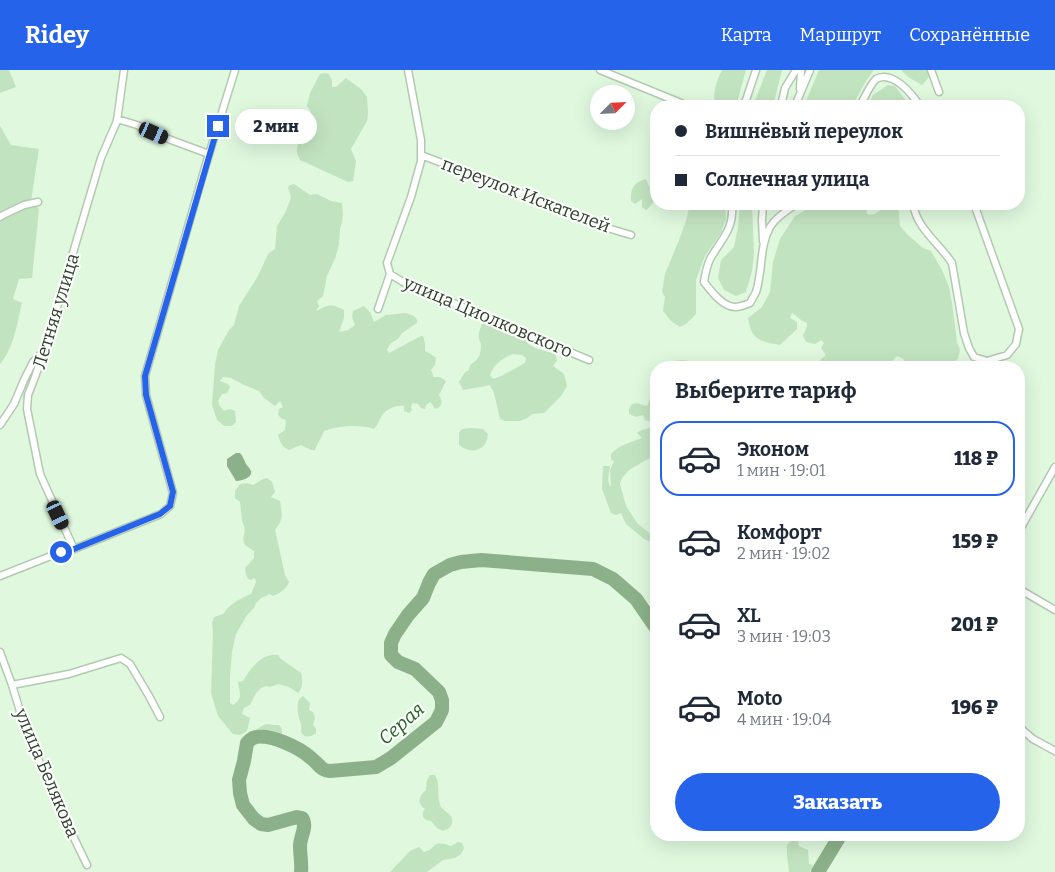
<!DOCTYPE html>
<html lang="ru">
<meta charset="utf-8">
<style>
:root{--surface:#fff;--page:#f2f2f3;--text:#1f2937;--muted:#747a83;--line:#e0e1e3;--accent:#2563eb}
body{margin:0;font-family:Bitter,serif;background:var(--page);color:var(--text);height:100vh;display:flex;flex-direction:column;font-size:19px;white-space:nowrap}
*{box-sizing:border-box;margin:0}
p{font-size:16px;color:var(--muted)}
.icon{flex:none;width:28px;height:28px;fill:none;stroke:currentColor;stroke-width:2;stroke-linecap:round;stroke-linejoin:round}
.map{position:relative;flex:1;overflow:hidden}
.sheet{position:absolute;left:650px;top:291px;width:375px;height:480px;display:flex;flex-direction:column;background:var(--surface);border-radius:20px;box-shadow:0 5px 20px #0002}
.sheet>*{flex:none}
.banner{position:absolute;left:650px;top:30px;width:375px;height:110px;border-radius:20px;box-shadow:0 5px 20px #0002;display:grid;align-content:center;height:110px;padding:0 25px;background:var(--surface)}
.needle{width:32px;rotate:66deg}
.tools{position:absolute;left:590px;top:15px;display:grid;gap:10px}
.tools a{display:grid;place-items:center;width:45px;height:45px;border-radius:50%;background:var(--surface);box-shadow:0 5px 20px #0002;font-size:25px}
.end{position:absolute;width:22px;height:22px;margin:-11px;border:6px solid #2563eb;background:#fff;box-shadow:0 0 0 2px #fff}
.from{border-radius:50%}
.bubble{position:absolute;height:35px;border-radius:18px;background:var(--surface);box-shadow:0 5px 20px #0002;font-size:16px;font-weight:800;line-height:35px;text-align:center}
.car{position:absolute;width:15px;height:30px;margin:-15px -8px;border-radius:6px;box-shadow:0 0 4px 1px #0007;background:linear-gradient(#222 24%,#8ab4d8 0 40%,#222 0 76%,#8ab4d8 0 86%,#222 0)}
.banner b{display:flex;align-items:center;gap:18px;height:48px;font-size:19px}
.banner b+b{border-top:1px solid var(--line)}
.banner i{width:12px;height:12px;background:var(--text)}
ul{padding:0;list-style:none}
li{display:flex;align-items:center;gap:15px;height:75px;margin:0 10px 8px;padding:0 15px;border:2px solid transparent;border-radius:20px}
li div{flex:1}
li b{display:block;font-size:19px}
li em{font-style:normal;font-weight:800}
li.on{border-color:var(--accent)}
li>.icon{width:45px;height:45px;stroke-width:1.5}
h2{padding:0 25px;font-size:22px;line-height:60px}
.button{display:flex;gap:10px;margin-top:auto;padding:10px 25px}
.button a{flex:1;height:58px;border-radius:30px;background:var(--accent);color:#fff;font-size:20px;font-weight:800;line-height:58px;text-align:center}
header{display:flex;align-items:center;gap:30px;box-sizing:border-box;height:70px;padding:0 25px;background:var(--accent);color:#fff}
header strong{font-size:24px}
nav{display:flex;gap:28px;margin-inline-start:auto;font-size:18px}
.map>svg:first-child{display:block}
.green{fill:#c2e3c0;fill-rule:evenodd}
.water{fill:#8cb18a}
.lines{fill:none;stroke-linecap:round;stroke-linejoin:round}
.river{stroke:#8cb18a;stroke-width:14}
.street-casing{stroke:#b3cab1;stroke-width:9}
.street{stroke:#fff;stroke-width:6}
.route{stroke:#2563eb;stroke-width:6}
.labels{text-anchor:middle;stroke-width:4.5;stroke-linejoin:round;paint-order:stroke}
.street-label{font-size:18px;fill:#343d33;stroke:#fafef9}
.water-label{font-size:19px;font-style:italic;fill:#2a5d29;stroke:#fafef9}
</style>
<header>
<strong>Ridey</strong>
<nav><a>Карта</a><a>Маршрут</a><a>Сохранённые</a></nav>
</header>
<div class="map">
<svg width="1055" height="802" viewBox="0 0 1055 802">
<rect width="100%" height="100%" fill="#dff8de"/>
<!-- green -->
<path class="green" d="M0 0H9L16 17 0 23Z
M722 0H746L736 36H714C714 21 715 14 722 0Z
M767 0H782L773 36H753Z
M819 0H874L866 11 852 36H804Z
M901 0H930C930 7 927 10 922 15L908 7Z
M325 3 329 4 332 10V17H336L346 8 362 20 367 27 368 43 367 51 351 79 356 91 353 111 348 112 300 90C299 87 297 85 297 82 296 71 308 53 311 42L307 36 310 23 320 4Z
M888 15 895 16 910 36H868L873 25Z
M0 56 11 75 39 79 31 131 39 139 32 208 19 209 13 229 22 233C17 253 14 278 0 294Z
M646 109 649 117 651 116 656 119C656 129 654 134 646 140L642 137V129L635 134 631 131C630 119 634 112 646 109Z
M294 114 310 125 317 124 331 131 342 133 343 144 342 152 340 159 339 174 336 186 327 206 323 226 317 231 319 236 316 241C329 235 330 233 344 240V248L339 262 348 260 355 255 352 247 353 241 364 236 370 242 374 252 386 245 406 243 414 246 417 250V253L402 263 398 269 391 273 387 279 389 283 421 266H423L425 273V281L431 284 436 288 435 295 431 300 434 307H440L446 311 439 325C443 332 443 337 435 339L432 334 430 332 426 335 425 339 421 338 418 334 413 333 411 336 412 340 409 343 404 341V336C394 335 384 340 380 349 378 353 378 355 374 359 358 354 340 356 324 361 322 368 317 373 315 380H311L301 375 289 380C282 377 280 372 278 365L285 360 286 350 282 349 278 345 279 339 283 337 280 331 275 336 264 328 259 321 242 314 231 308 223 307 220 311 228 314 230 317 227 323 222 324 218 331 219 335 224 341 230 339 235 341 236 352 232 356H224L217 350 212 335 215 295 218 280 229 260 234 255 239 236 258 206 268 184 275 179 277 156 285 143 291 128 288 117 290 115Z
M690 134H725L726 149 721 163 705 186 696 210V244L686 254 680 257 671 251 663 241 665 227 662 222 665 204 679 170 686 151Z
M740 134H752L754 183 752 201 746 222 736 226 724 220 718 208 721 190 734 177 738 158Z
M816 134H872L866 142 869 145 875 144 889 134H898L900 156 907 164 923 178 931 181 942 200 949 217 952 233 957 272 960 280 958 289 946 297H904L907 296C905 290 903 288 897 286 894 288 891 294 888 295 885 297 882 295 879 294 874 294 870 296 866 298L812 297 826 285 821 278 824 273 821 270 815 274 806 272 803 266 807 256V253C801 251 797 246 792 243L790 248 797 252V259L780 275C761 272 751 270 748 248L762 237 770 222 773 192 780 169 795 146Z
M483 252C490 251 491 254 494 259L516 260C522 264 524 271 530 275 539 281 548 280 556 285L557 291 553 296 564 304 567 316 561 326 544 343 532 344 527 348 520 351H505L500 349 494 323 490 315 480 317 463 320 459 312 465 302 469 300 470 295C478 290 481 286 481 275 481 273 479 270 479 268 478 262 481 257 483 252ZM513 284 522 285 526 288 525 293 501 306 493 309 490 305C494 294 502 288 513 284Z
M683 290 697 292 708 296 721 297H659L665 292Z
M656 321V366L654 365 651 370 656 369V386L646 390 629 400 622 408 620 414 626 436 637 453 654 467H656V474L644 469 626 454 621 443 616 445 611 443 602 419 603 396H610L608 410 610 416H611L610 400 614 391 611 390V384C619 375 631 372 642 368L637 363C643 358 646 361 653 355L652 352 645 350 643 345 636 347 629 344V339L632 334 637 333 647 336 651 326Z
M471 358 483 359 488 364C487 381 471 385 459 375V363L462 359Z
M267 408 272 412 275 422 271 427 280 431C282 445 284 448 275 460L285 505 289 512C286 519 281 523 273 526L270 524 261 528 256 533 254 538 247 545 236 564 232 582 230 606V633L233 635C244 627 239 623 238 612L243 611C250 599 261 583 278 585L281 589 301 603C303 609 303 618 298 623L289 617 278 614 270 617 266 616 261 618 256 623 250 635 244 638 242 644 250 648 247 661 240 665 233 664 218 646 211 623 213 561 212 552 214 547 223 544C231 533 239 529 251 524L256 512 255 508 251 510 248 509 246 504 245 498 254 488V481L245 475 243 469 245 460 242 450 240 432 235 428V421L240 414 247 413 253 415 263 409Z
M303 626 310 633 309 640 313 642 315 648 313 655 316 658V663C312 667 304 669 301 662 301 659 302 656 301 654 298 646 296 636 299 629Z
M267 654 273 655H279C282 658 283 662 281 666H274L268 672 263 674 251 671 249 668V664C255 661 260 656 267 654Z
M430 705H435C441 715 436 727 441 737 445 742 454 745 452 753 451 758 447 759 443 761L437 758 431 751 426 750 423 747V742L425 739C416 733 419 726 426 720L427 710Z
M789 765H797L799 776 808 780 809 794 813 795 810 802H789L787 785V775L791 771Z
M458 772 462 773 464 778 461 784 455 788 443 790 427 802H390L410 781 419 777 424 782C438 779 430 769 451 776Z"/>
<!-- water -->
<path class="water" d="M236 383H240C243 386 244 390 246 394 247 396 250 398 251 401 253 408 240 411 236 411L227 396V389Z"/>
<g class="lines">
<!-- river -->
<path class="river" d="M301 802C302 794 300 785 300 776 300 766 308 757 302 748L297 747 268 755 261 754 254 749 243 735 240 723 239 710 244 691 247 673C249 671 251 669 253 668 268 662 300 678 311 688 319 694 320 700 330 701L376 697 391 688 436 652 442 640V630L439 622 415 599 398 592 391 585V573L395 564 408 545 423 528 429 513 434 504 450 495 461 492 481 490 593 499 613 509 636 529 656 558
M818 802 838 769V765"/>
<!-- street casing -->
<g class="street-casing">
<path id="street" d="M408 0 421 70V91L411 127 387 193 390 204 403 212 589 290
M600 0 681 33
M931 0 939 22
M800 19 801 0
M744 36 756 0
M781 36 785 18 796 0
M795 36 810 0
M860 36C865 27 869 16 876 9 893 0 912 24 920 36
M117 49 137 55 171 70 209 84
M421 85 573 143 601 156 631 165
M732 134C734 160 722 168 710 189 707 196 705 205 704 212 711 221 723 237 735 237 740 237 745 235 750 233 752 229 754 226 756 222 763 201 759 177 770 157 776 147 787 140 797 134
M763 134 762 150 763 171
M913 134C917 159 939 173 952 193L964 263 969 278 974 287 987 291 1007 285 1016 274 1019 259 974 134
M0 147 3 145 24 135 38 132
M378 239 390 204
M0 355 14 334 24 310 33 292 42 283
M1019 461 1055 397
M74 479 40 404 27 339 28 325 35 307 44 281 101 88 117 51 124 0
M0 506 61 482 74 479 161 444 170 436 173 423 146 325 145 306 206 94 235 0
M1019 519 1055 540
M0 582 12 615 27 664 62 743 87 795
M12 615 69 604 121 588 130 594 149 626 160 647
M1019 657 1033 669 1055 681"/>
</g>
<!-- street -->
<use href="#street" class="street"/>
</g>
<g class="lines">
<!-- route -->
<path class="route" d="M61 482 74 479 160 444 170 436 173 422 146 325 145 306 218 56"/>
</g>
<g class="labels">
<!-- street labels -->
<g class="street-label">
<text transform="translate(526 125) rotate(21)" y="6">переулок Искателей</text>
<text transform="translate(56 241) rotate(-73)" y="6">Летняя улица</text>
<text transform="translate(488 247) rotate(23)" y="6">улица Циолковского</text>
<text transform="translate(47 703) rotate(67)" y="6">улица Белякова</text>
</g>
<!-- water labels -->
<g class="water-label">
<text transform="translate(401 653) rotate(-41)" y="7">Серая</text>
</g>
</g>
</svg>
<div class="tools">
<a><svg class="needle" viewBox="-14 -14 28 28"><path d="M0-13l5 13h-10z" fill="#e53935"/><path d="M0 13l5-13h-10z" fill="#747a83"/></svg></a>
</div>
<i class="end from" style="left:61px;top:482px"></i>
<i class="end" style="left:218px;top:56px"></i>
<div class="bubble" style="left:235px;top:39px;width:82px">2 мин</div>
<i class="car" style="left:154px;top:63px;rotate:114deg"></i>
<i class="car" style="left:58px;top:445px;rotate:155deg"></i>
<div class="banner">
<b><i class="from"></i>Вишнёвый переулок</b>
<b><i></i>Солнечная улица</b>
</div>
<section class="sheet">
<h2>Выберите тариф</h2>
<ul>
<li class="on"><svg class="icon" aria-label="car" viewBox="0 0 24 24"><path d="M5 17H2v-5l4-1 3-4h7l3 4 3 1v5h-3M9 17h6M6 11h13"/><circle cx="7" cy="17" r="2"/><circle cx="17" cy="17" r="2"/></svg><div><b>Эконом</b><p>1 мин · 19:01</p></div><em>118 ₽</em></li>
<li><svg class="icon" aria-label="car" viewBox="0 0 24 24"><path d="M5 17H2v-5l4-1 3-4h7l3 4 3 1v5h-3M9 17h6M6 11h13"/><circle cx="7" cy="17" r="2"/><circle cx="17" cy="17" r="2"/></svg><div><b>Комфорт</b><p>2 мин · 19:02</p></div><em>159 ₽</em></li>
<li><svg class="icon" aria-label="car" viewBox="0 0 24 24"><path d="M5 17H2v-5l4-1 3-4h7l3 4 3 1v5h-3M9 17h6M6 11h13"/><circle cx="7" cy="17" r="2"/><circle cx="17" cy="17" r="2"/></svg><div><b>XL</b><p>3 мин · 19:03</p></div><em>201 ₽</em></li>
<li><svg class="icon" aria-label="car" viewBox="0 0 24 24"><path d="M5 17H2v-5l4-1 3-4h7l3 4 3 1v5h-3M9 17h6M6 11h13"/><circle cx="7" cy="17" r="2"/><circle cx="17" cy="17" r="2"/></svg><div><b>Moto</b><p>4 мин · 19:04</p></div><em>196 ₽</em></li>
</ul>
<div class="button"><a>Заказать</a></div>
</section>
</div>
